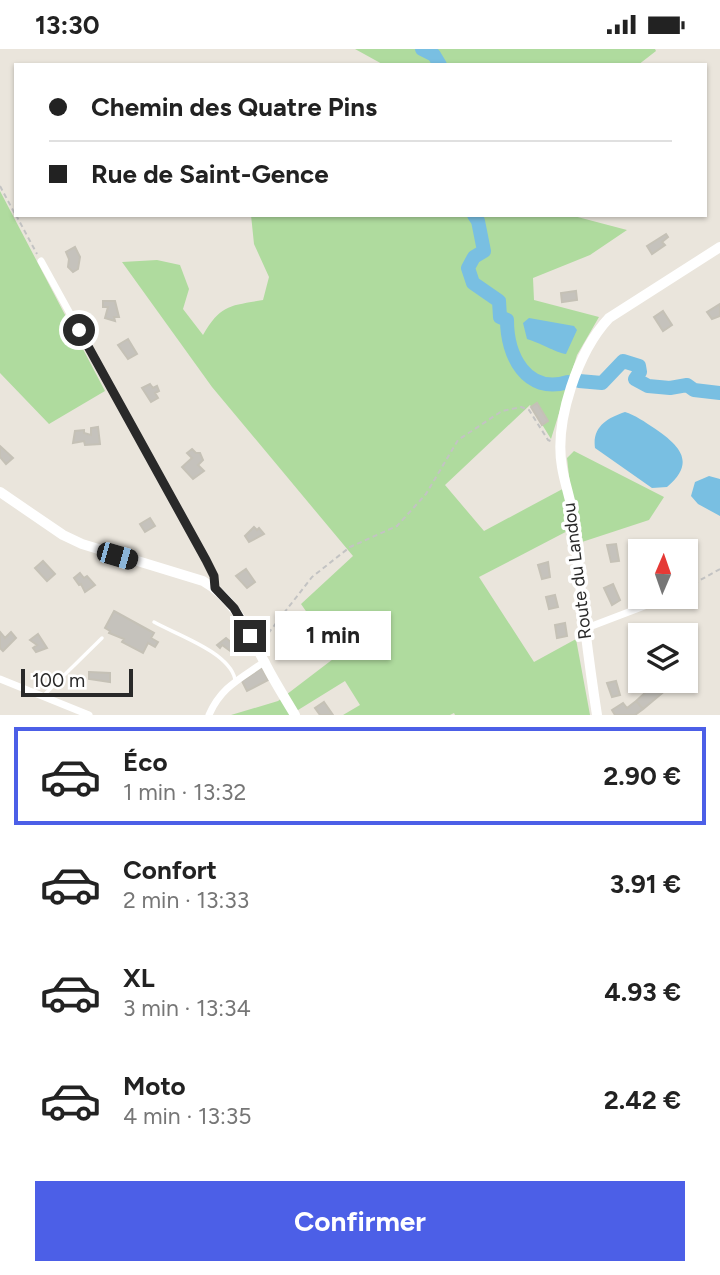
<!DOCTYPE html>
<html lang="fr">
<meta charset="utf-8">
<style>
:root{--surface:#fff;--page:#f2f2f2;--text:#222;--muted:#767676;--line:#e0e0e0;--accent:#4c5fe7}
body{margin:0;font-family:Figtree,sans-serif;background:var(--page);color:var(--text);height:100vh;display:flex;flex-direction:column;font-size:26px;white-space:nowrap}
*{box-sizing:border-box;margin:0}
p{font-size:23px;color:var(--muted)}
.icon{flex:none;width:38px;height:38px;fill:none;stroke:currentColor;stroke-width:2;stroke-linecap:round;stroke-linejoin:round}
.map{position:relative;height:666px;overflow:hidden}
.details{display:flex;flex-direction:column;background:var(--surface);flex:1}
.details>*{flex:none}
.top-card{position:absolute;left:14px;top:14px;width:693px;height:154px;border-radius:0px;box-shadow:0 2px 5px #0004;display:grid;align-content:center;height:154px;padding:0 35px;background:var(--surface)}
.needle{width:46px;rotate:2deg}
.controls{position:absolute;left:628px;top:490px;display:grid;gap:14px}
.controls a{display:grid;place-items:center;width:70px;height:70px;border-radius:0px;background:var(--surface);box-shadow:0 2px 5px #0004;font-size:35px}
.scale{position:absolute;left:21px;bottom:18px;width:112px;box-sizing:border-box;padding-left:7px;border:4px solid #292929;border-top:0;font-size:19px;line-height:24px;white-space:nowrap;color:#292929;-webkit-text-stroke:5px #fff;paint-order:stroke}
.end{position:absolute;width:32px;height:32px;margin:-16px;border:9px solid #292929;background:#fff;box-shadow:0 0 0 4px #fff}
.from{border-radius:50%}
.bubble{position:absolute;height:49px;border-radius:0px;background:var(--surface);box-shadow:0 2px 5px #0004;font-size:23px;font-weight:700;line-height:49px;text-align:center}
.car{position:absolute;width:21px;height:42px;margin:-21px -10px;border-radius:9px;box-shadow:0 0 5px 2px #0007;background:linear-gradient(#222 24%,#8ab4d8 0 40%,#222 0 76%,#8ab4d8 0 86%,#222 0)}
.top-card b{display:flex;align-items:center;gap:24px;height:66px;font-size:26px}
.top-card b+b{border-top:2px solid var(--line)}
.top-card i{width:18px;height:18px;background:var(--text)}
ul{padding:12px 0 0;list-style:none}
li{display:flex;align-items:center;gap:21px;height:98px;margin:0 14px 10px;padding:0 21px;border:4px solid transparent;border-radius:0px}
li div{flex:1}
li b{display:block;font-size:26px}
li em{font-style:normal;font-weight:700}
li.on{border-color:var(--accent)}
li>.icon{width:63px;height:63px;stroke-width:1.5}
.cta{display:flex;gap:14px;margin-top:auto;padding:14px 35px}
.cta a{flex:1;height:80px;border-radius:0px;background:var(--accent);color:#fff;font-size:28px;font-weight:700;line-height:80px;text-align:center}
.status{display:flex;justify-content:space-between;align-items:center;height:49px;padding:0 35px;background:var(--surface);direction:ltr}
.status svg{height:19px;fill:currentColor}
.map>svg:first-child{display:block}
.green{fill:#afdb9e}
.water{fill:#79bfe2}
.lines{fill:none;stroke-linecap:round;stroke-linejoin:round}
.river{stroke:#79bfe2;stroke-width:14}
.building{fill:#c5c2bc;stroke:#c5c1b6;stroke-width:2}
.path{stroke:#c3c3c3;stroke-width:2;stroke-dasharray:5 3.5;stroke-linecap:butt}
.lane{stroke:#fff;stroke-width:3.5}
.street{stroke:#fff;stroke-width:7}
.secondary{stroke:#fff;stroke-width:10}
.route{stroke:#292929;stroke-width:9}
.labels{text-anchor:middle;stroke-width:7;stroke-linejoin:round;paint-order:stroke}
.street-label{font-size:18px;fill:#292929;stroke:#fff}
</style>
<div class="status"><b>13:30</b><svg viewBox="0 0 49 12"><path d="M0 12V9h3v3zM5 12V6h3v6zM10 12V3h3v9zM15 12V0h3v12zM26 1h20v11H26zM47 4h2v5h-2z"/></svg></div>
<div class="map">
<svg width="720" height="666" viewBox="0 0 720 666">
<rect width="100%" height="100%" fill="#eae5dc"/>
<!-- green -->
<path class="green" d="M355 0H655L656 2 638 16H384Z
M0 142 105 342 49 375 0 324Z
M251 166H570L627 181 590 206 533 229 534 251 599 268 577 306 551 390 530 356 445 436 484 482 570 436 567 409 574 402 664 448 649 471 582 493 579 476 479 528 534 613 576 590 590 666H455L454 664 450 666H343L360 656 345 632 290 666H231L278 652 337 607 301 555 353 507 212 338 122 213 157 211 180 216 189 240 183 260 203 286C221 255 230 257 263 251L269 228 254 195Z"/>
<!-- water -->
<path class="water" d="M529 269 574 277 577 281 566 305C557 304 538 293 527 290L523 274Z
M625 363C635 366 645 373 654 379 679 396 697 413 667 438L652 439 595 399C592 378 607 369 625 363Z
M709 427 720 430V467L698 455 691 447 695 433Z"/>
<g class="lines">
<!-- river -->
<path class="river" d="M422 0 434 6 440 16
M474 166 478 172 484 202 474 208 468 219 473 234 499 252 500 268 507 271C507 306 526 346 568 333
M579 332 602 334 623 312 639 317 640 323 635 330 648 337 670 339 687 336 694 341 720 344"/>
</g>
<!-- building -->
<path class="building" d="M666 185 668 188 662 193 665 196 652 205 647 197Z
M75 198 80 208 78 220 73 223 68 218 69 210 66 203Z
M576 242 577 251 562 253 561 244Z
M103 252H115L119 268H114L115 272 105 269 108 258H103Z
M720 255V267L712 270 707 263Z
M663 262 672 276 663 282 654 268Z
M128 290 137 305 128 310 118 296Z
M150 335 153 339 157 337 159 342 155 344 158 349 151 353 142 339Z
M537 354 548 372 542 376 531 358Z
M98 378 100 395 85 396 84 392 73 394 75 382 84 381V384L91 386V379Z
M0 397 13 409 6 415 0 408Z
M192 400 196 404H200L203 411 198 416 204 422 193 430 182 418 192 409 187 404Z
M150 469 155 477 145 483 140 475Z
M254 478 257 481 259 479 264 485 249 493 245 487Z
M616 495 619 512 611 513 607 496Z
M43 512 55 525 47 532 35 519Z
M548 513 550 528 542 530 538 516Z
M246 520 255 533 247 539 236 527Z
M80 524 84 529 87 527 95 536 85 543 81 535 79 536 74 529Z
M613 535 620 551 612 556 604 539Z
M555 546 558 558 549 560 546 548Z
M114 562 154 584 151 589 158 593 155 598 148 594 143 604 122 593 124 590 109 584 110 582 105 579Z
M565 574 567 587 557 589 555 576Z
M0 583 5 589 11 583 16 589 3 602 0 599Z
M38 585 47 599 36 603 33 599 37 596 30 591Z
M226 589 238 599 233 604 222 596 220 599 217 596Z
M262 619 268 631 247 642 242 632Z
M89 623 110 624V633L89 630Z
M616 632 620 646 612 648 607 634Z
M658 632 666 641 643 660 636 652Z
M636 652 643 660 635 666H615L612 661 623 654 627 659Z
M324 653 333 666H320L315 659Z"/>
<g class="lines">
<!-- path -->
<path class="path" d="M0 137 15 165
M16 166 37 205
M686 539 720 520
M263 591 312 528 350 498 397 477 426 445 458 391 502 362 521 358 529 361 548 391 553 393"/>
<!-- lane -->
<path class="lane" d="M154 573C177 586 229 603 235 630
M43 647 102 589"/>
<!-- street -->
<path class="street" d="M41 212 206 511 214 527 215 539
M584 580 668 548
M0 630 89 666
M209 666C221 638 240 630 264 613"/>
<!-- secondary -->
<path class="secondary" d="M0 443 63 486 82 495 203 532C235 550 248 583 265 614 274 632 285 649 295 666
M597 666C587 602 580 539 574 475 573 456 565 437 562 418 554 372 578 302 609 269L720 198"/>
</g>
<g class="lines">
<!-- route -->
<path class="route" d="M79 281 206 511 214 527 215 539 234 559 250 587"/>
</g>
<g class="labels">
<!-- street labels -->
<g class="street-label">
<text transform="translate(577 522) rotate(-97)" y="6">Route du Landou</text>
</g>
</g>
</svg>
<div class="controls">
<a><svg class="needle" viewBox="-14 -14 28 28"><path d="M0-13l5 13h-10z" fill="#e53935"/><path d="M0 13l5-13h-10z" fill="#767676"/></svg></a>
<a><svg class="icon" aria-label="layers" viewBox="0 0 24 24"><path d="M12 4l9 5-9 5-9-5zM3 14l9 5 9-5"/></svg></a>
</div>
<div class="scale">100 m</div>
<i class="end from" style="left:79px;top:281px"></i>
<i class="end" style="left:250px;top:587px"></i>
<div class="bubble" style="left:275px;top:562px;width:116px">1 min</div>
<i class="car" style="left:117px;top:507px;rotate:106deg"></i>
<div class="top-card">
<b><i class="from"></i>Chemin des Quatre Pins</b>
<b><i></i>Rue de Saint-Gence</b>
</div>
</div>
<section class="details">
<ul>
<li class="on"><svg class="icon" aria-label="car" viewBox="0 0 24 24"><path d="M5 17H2v-5l4-1 3-4h7l3 4 3 1v5h-3M9 17h6M6 11h13"/><circle cx="7" cy="17" r="2"/><circle cx="17" cy="17" r="2"/></svg><div><b>Éco</b><p>1 min · 13:32</p></div><em>2.90 €</em></li>
<li><svg class="icon" aria-label="car" viewBox="0 0 24 24"><path d="M5 17H2v-5l4-1 3-4h7l3 4 3 1v5h-3M9 17h6M6 11h13"/><circle cx="7" cy="17" r="2"/><circle cx="17" cy="17" r="2"/></svg><div><b>Confort</b><p>2 min · 13:33</p></div><em>3.91 €</em></li>
<li><svg class="icon" aria-label="car" viewBox="0 0 24 24"><path d="M5 17H2v-5l4-1 3-4h7l3 4 3 1v5h-3M9 17h6M6 11h13"/><circle cx="7" cy="17" r="2"/><circle cx="17" cy="17" r="2"/></svg><div><b>XL</b><p>3 min · 13:34</p></div><em>4.93 €</em></li>
<li><svg class="icon" aria-label="car" viewBox="0 0 24 24"><path d="M5 17H2v-5l4-1 3-4h7l3 4 3 1v5h-3M9 17h6M6 11h13"/><circle cx="7" cy="17" r="2"/><circle cx="17" cy="17" r="2"/></svg><div><b>Moto</b><p>4 min · 13:35</p></div><em>2.42 €</em></li>
</ul>
<div class="cta"><a>Confirmer</a></div>
</section>
